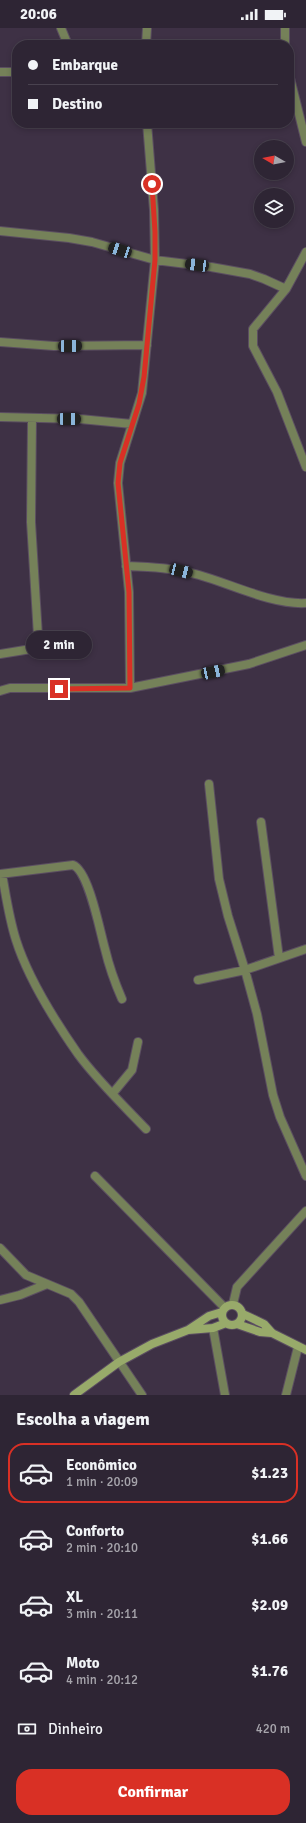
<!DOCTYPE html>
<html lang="pt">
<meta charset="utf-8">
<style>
:root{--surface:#2e2534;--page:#3a3140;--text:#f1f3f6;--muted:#a7a5ac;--line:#49424f;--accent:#d93025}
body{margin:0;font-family:Signika,sans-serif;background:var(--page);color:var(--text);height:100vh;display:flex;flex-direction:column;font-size:15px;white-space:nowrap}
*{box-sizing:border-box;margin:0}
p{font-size:13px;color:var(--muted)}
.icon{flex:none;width:22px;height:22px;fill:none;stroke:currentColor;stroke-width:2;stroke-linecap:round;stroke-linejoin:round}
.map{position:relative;height:1367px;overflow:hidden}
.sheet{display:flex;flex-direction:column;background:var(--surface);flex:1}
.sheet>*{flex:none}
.guide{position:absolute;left:12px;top:12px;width:282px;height:88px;border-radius:16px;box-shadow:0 2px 6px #0003,0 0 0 1px var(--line);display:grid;align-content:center;height:88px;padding:0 16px;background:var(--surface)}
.needle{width:26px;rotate:279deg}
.controls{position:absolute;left:254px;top:112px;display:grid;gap:8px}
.controls a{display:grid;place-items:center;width:40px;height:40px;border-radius:50%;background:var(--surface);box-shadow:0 2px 6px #0003,0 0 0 1px var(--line);font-size:20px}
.end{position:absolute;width:18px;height:18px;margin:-9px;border:5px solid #d93025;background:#fff;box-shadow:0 0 0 2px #fff}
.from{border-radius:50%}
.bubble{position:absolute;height:28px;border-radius:14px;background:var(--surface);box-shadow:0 2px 6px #0003,0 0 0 1px var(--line);font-size:13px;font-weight:700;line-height:28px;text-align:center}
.car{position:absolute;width:12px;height:24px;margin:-12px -6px;border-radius:5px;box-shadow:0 0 3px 1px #0007;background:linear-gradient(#222 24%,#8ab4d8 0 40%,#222 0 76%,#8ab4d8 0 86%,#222 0)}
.guide b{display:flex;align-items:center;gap:14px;height:38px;font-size:15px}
.guide b+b{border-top:1px solid var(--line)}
.guide i{width:10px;height:10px;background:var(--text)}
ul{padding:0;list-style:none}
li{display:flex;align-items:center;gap:12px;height:60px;margin:0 8px 6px;padding:0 8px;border:2px solid transparent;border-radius:16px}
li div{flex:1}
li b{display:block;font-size:15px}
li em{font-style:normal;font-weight:700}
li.on{border-color:var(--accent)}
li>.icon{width:36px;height:36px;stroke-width:1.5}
h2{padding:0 16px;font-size:18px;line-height:48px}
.pay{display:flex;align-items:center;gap:10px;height:44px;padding:0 16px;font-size:15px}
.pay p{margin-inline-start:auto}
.action{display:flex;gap:8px;margin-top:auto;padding:8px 16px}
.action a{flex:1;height:46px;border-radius:16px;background:var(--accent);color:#fff;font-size:16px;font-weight:700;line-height:46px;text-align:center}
.status{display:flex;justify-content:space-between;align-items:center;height:28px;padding:0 20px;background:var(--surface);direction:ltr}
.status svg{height:11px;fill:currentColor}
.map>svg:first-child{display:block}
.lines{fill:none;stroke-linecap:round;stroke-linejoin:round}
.street-casing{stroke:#5b4e61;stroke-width:10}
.secondary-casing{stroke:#5b4e61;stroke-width:10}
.street{stroke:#758159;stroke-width:8}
.secondary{stroke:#98aa6a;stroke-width:8}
.route{stroke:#d93025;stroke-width:5}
</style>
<div class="status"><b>20:06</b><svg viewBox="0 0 49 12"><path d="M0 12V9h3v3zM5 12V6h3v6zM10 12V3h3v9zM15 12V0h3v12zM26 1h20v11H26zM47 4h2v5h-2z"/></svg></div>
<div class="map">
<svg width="306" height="1367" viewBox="0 0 306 1367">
<rect width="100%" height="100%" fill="#3e3145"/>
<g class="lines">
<!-- street casing -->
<g class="street-casing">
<path id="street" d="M61 0 68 17
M285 0V17
M146 17 147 0
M0 44H17
M289 46 306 114
M0 203 69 210 92 214 155 232 211 239 250 246 264 251 286 261 253 301V318L277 364 306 439
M286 261 306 224
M0 314 54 318 147 317
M0 389 80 391 132 396
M126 538C151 539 175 540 199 547 231 556 273 577 306 575
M0 626 31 621 35 618 38 608 31 494 32 390
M130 660 129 564 118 455 120 435 142 365 155 232 154 182 147 95
M0 663 10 660H130L249 636 306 617
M209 756 219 851 228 888 245 942 257 986 273 1067 280 1089 306 1148
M261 794 279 930
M0 846 73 837C89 843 100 904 105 921 109 938 115 955 122 971
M2 846C6 868 9 890 16 912 28 950 55 993 78 1026 97 1052 124 1078 146 1101
M198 952 245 942 306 921
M113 1065 132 1042 138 1014
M95 1148 225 1280
M0 1220 26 1247 71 1266 79 1274 142 1367
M0 1272 20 1267 47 1256
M233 1276 237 1259 306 1183
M213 1300 225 1367
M286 1367 298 1319"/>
</g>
<!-- secondary casing -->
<g class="secondary-casing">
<path id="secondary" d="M222 1287a10 10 0 1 1 20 0a10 10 0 1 1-20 0Z
M243 1286 264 1296 272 1305 306 1322
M237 1296 260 1304 272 1305
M188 1302 209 1288 222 1284
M74 1367 119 1334 152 1316 188 1302 213 1300 226 1295"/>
</g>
<!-- street -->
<use href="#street" class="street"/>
<!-- secondary -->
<use href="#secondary" class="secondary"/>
</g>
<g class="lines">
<!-- route -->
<path class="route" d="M59 661 130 660 129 564 118 455 120 435 139 376 144 349 155 232V204L152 156"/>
</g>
</svg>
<div class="controls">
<a><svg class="needle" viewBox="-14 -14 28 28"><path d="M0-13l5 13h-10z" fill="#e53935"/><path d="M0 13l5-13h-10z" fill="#a7a5ac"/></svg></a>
<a><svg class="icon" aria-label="layers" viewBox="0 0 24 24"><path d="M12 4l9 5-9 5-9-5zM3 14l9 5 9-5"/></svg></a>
</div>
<i class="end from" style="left:152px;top:156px"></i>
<i class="end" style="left:59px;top:661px"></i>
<div class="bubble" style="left:26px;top:603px;width:66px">2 min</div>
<i class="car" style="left:120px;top:222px;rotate:288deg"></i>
<i class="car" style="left:197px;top:237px;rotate:277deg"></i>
<i class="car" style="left:70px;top:318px;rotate:89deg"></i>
<i class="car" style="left:69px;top:391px;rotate:91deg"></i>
<i class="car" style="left:181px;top:543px;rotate:104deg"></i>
<i class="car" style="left:213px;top:644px;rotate:78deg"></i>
<div class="guide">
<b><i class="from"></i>Embarque</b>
<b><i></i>Destino</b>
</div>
</div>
<section class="sheet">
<h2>Escolha a viagem</h2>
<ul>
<li class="on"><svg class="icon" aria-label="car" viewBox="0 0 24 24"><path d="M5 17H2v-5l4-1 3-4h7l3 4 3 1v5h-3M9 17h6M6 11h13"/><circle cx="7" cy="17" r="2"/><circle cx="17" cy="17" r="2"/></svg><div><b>Econômico</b><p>1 min · 20:09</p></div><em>$1.23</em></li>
<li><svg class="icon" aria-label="car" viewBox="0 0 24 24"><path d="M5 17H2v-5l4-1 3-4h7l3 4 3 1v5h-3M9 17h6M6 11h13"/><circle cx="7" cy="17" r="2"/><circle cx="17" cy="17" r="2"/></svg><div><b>Conforto</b><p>2 min · 20:10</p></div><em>$1.66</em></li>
<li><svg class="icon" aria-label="car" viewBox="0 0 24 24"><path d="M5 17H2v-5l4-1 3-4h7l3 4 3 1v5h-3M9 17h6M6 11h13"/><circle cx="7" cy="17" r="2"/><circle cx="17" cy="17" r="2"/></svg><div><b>XL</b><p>3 min · 20:11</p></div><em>$2.09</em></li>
<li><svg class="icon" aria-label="car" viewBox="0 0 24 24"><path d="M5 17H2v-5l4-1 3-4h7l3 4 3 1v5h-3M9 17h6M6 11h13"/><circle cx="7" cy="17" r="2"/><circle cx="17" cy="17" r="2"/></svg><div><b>Moto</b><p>4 min · 20:12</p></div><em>$1.76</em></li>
</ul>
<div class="pay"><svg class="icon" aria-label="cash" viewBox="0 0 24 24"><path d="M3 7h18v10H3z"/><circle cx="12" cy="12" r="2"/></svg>Dinheiro<p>420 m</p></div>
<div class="action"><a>Confirmar</a></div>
</section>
